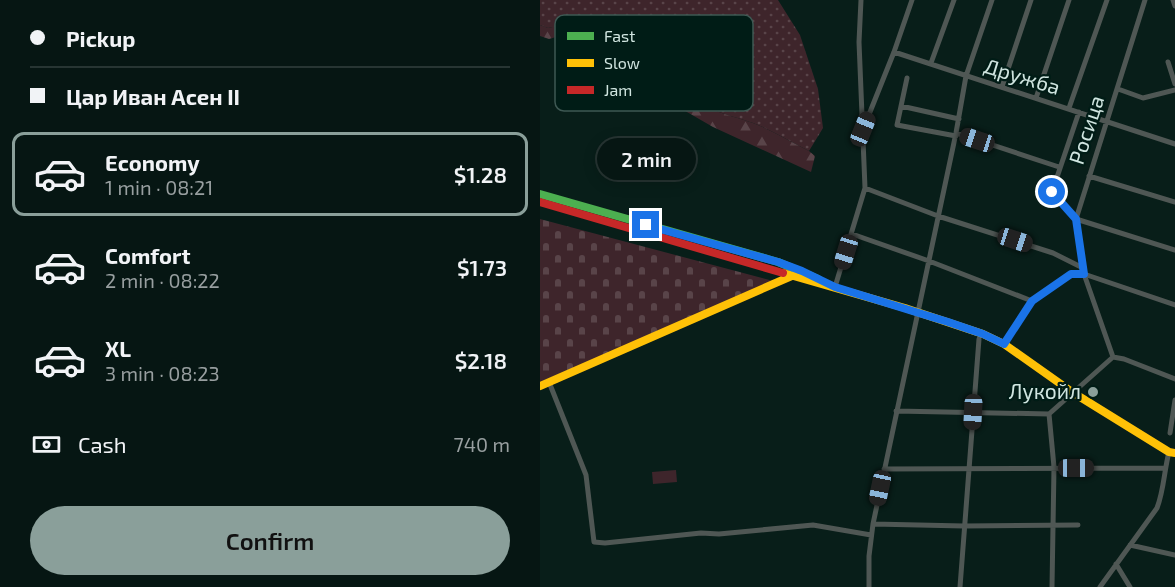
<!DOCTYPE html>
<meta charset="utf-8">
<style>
:root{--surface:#061613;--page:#0f1f1c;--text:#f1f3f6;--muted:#989fa0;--line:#273533;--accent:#8a9f9a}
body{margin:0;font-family:"Exo 2",sans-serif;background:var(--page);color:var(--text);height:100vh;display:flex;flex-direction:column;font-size:22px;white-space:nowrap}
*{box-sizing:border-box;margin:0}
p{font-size:20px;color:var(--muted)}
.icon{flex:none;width:33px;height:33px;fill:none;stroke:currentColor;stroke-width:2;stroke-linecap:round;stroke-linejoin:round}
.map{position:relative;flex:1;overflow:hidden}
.drawer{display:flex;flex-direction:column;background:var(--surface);width:540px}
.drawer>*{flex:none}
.banner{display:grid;align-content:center;height:132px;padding:0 30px;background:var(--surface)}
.end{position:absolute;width:27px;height:27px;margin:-14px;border:8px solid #1a73e8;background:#fff;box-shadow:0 0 0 3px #fff}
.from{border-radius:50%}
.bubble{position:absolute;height:42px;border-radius:21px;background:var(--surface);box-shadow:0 3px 15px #0003,0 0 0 2px var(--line);font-size:20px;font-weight:600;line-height:42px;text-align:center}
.car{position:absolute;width:18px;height:36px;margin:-18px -9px;border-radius:8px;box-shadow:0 0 4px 2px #0007;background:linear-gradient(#222 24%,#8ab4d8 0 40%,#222 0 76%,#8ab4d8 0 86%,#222 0)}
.banner b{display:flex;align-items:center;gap:21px;height:57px;font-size:22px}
.banner b+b{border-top:2px solid var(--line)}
.banner i{width:15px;height:15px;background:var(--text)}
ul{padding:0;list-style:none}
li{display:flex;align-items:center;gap:18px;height:84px;margin:0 12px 9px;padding:0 18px;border:3px solid transparent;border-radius:12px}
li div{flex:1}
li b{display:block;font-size:22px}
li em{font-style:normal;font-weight:600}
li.active{border-color:var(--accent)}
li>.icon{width:54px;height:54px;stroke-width:1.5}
.pay{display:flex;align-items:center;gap:15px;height:66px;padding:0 30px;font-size:22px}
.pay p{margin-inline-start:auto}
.primary-button{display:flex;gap:12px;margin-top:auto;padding:12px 30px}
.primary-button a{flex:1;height:69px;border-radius:36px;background:var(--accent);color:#111;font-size:24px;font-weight:600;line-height:69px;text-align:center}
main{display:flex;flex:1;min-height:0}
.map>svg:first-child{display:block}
.grass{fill:url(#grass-dots)}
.forest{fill:url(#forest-firs)}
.cemetery{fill:url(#cemetery-stones)}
.park{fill:#3e252b}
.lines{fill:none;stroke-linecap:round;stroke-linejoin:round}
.street{stroke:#4f5754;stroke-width:5}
.fast{stroke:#4caf50;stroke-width:8}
.slow{stroke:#ffc107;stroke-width:8}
.jam{stroke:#c62828;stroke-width:8}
.route{stroke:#1a73e8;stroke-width:8}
.poi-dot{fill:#8a9f9a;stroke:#001c16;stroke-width:2}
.labels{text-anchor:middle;stroke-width:4.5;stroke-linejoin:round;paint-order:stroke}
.street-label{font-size:21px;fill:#d0e5e0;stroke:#001c16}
.poi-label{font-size:21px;fill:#d0e5e0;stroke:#001c16;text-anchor:end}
.key{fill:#001c16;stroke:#3e5853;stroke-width:1.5}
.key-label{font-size:16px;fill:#d0e5e0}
</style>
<main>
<section class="drawer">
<div class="banner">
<b><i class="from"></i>Pickup</b>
<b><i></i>Цар Иван Асен II</b>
</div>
<ul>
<li class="active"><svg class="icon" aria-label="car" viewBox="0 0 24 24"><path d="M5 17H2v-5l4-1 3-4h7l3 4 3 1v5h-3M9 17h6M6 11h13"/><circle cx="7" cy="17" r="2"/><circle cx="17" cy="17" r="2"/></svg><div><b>Economy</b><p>1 min · 08:21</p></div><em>$1.28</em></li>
<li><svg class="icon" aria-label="car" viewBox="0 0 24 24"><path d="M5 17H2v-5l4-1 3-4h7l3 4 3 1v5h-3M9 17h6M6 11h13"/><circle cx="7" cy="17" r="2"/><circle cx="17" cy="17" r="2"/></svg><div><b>Comfort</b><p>2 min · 08:22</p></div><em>$1.73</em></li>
<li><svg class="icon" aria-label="car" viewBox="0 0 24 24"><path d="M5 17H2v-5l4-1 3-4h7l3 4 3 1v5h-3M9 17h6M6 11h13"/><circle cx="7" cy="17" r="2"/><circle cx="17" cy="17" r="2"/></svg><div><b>XL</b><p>3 min · 08:23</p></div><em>$2.18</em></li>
</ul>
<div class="pay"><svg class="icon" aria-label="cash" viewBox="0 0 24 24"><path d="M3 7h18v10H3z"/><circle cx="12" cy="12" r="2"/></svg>Cash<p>740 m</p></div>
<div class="primary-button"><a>Confirm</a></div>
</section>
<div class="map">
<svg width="635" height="587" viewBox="0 0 635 587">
<defs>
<pattern id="grass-dots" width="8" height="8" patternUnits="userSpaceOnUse" patternTransform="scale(1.5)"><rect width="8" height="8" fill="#3e252b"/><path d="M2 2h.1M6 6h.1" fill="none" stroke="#594449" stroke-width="1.8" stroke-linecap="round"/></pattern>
<pattern id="forest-firs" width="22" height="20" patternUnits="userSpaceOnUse" patternTransform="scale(1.5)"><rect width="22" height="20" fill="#3e252b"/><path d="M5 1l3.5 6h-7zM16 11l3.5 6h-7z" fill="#594449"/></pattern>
<pattern id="cemetery-stones" width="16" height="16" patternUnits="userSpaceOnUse" patternTransform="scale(1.5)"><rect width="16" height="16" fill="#3e252b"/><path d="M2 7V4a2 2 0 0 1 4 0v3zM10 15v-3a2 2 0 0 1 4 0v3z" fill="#594449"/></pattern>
</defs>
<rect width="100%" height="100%" fill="#081e19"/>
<!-- grass -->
<path class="grass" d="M0 0H238L260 35 278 89 283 128 269 151C251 142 232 130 213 123 184 113 166 112 142 88L27 24 8 28 0 25Z"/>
<!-- forest -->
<path class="forest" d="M27 24 142 88C166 112 184 113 213 123 232 130 251 142 269 151L275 156 271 172 173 127 114 93 23 35 9 39 0 36V25L8 28Z"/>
<!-- cemetery -->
<path class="cemetery" d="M0 219 237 282 0 382Z"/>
<!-- park -->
<path class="park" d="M136 470 137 482 113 484 112 472Z"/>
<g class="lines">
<!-- street -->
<path class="street" d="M633 0 635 6
M354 52 635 144
M628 62 635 84
M391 63 414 0
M367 78 357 125 416 136
M462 87 491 0
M578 89 603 98 635 90
M496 98 529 0
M361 106 419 119
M529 108 567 0
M539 112 512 192 536 219 635 250
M324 127 354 52 372 0
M416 133 519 167
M549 176 635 202
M325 188 398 216 513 253 543 268
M312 234 389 261 492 301
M295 287 325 188 319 42 321 0
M464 344 492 301 531 275 544 274 635 305
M573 357 544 274 536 219 605 0
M573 357 584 359 635 379
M9 382 46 475 54 542 65 543 161 533 179 534 273 525 331 535
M356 411 509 414
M630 433 635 400
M344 469 625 468
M333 524 424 526 538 525
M590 545 635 555
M576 564 590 587
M329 587V556L333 524 416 133 426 76 452 0
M420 587 439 339
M512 587 514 467 509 414 573 357
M560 587 617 508C624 490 624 471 629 452"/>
<!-- fast -->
<path class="fast" d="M0 194 238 262 278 279"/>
<!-- slow -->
<path class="slow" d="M243 273 365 308 443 334 464 344 532 392 629 452 635 453
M0 386 254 275"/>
<!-- jam -->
<path class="jam" d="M0 202 243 273"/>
</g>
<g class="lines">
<!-- route -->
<path class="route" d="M106 225 238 262 262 271 295 287 408 322 443 334 464 344 492 301 531 274H544L536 219 512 192"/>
</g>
<!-- markers -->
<circle class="poi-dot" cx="553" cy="392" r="6"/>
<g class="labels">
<!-- street labels -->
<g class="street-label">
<text transform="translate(482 77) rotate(17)" y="7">Дружба</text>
<text transform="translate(547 130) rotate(-72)" y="7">Росица</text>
</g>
<!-- poi labels -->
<g class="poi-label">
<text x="541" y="399">Лукойл</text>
</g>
</g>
<!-- legend -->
<rect x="15" y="15" width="198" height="96" rx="9" class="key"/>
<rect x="27" y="32" width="27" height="8" fill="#4caf50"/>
<rect x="27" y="59" width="27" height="8" fill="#ffc107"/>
<rect x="27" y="86" width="27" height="8" fill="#c62828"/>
<g class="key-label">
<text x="64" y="42">Fast</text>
<text x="64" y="69">Slow</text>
<text x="64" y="96">Jam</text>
</g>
</svg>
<i class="end from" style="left:512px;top:192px"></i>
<i class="end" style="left:106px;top:225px"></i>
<div class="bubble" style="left:57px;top:138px;width:99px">2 min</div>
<i class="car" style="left:323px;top:129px;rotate:22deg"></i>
<i class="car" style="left:437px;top:140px;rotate:288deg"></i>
<i class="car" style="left:475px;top:240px;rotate:108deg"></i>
<i class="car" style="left:306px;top:252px;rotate:197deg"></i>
<i class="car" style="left:433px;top:412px;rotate:183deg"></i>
<i class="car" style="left:536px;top:468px;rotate:90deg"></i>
<i class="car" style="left:340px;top:488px;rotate:192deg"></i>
</div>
</main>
